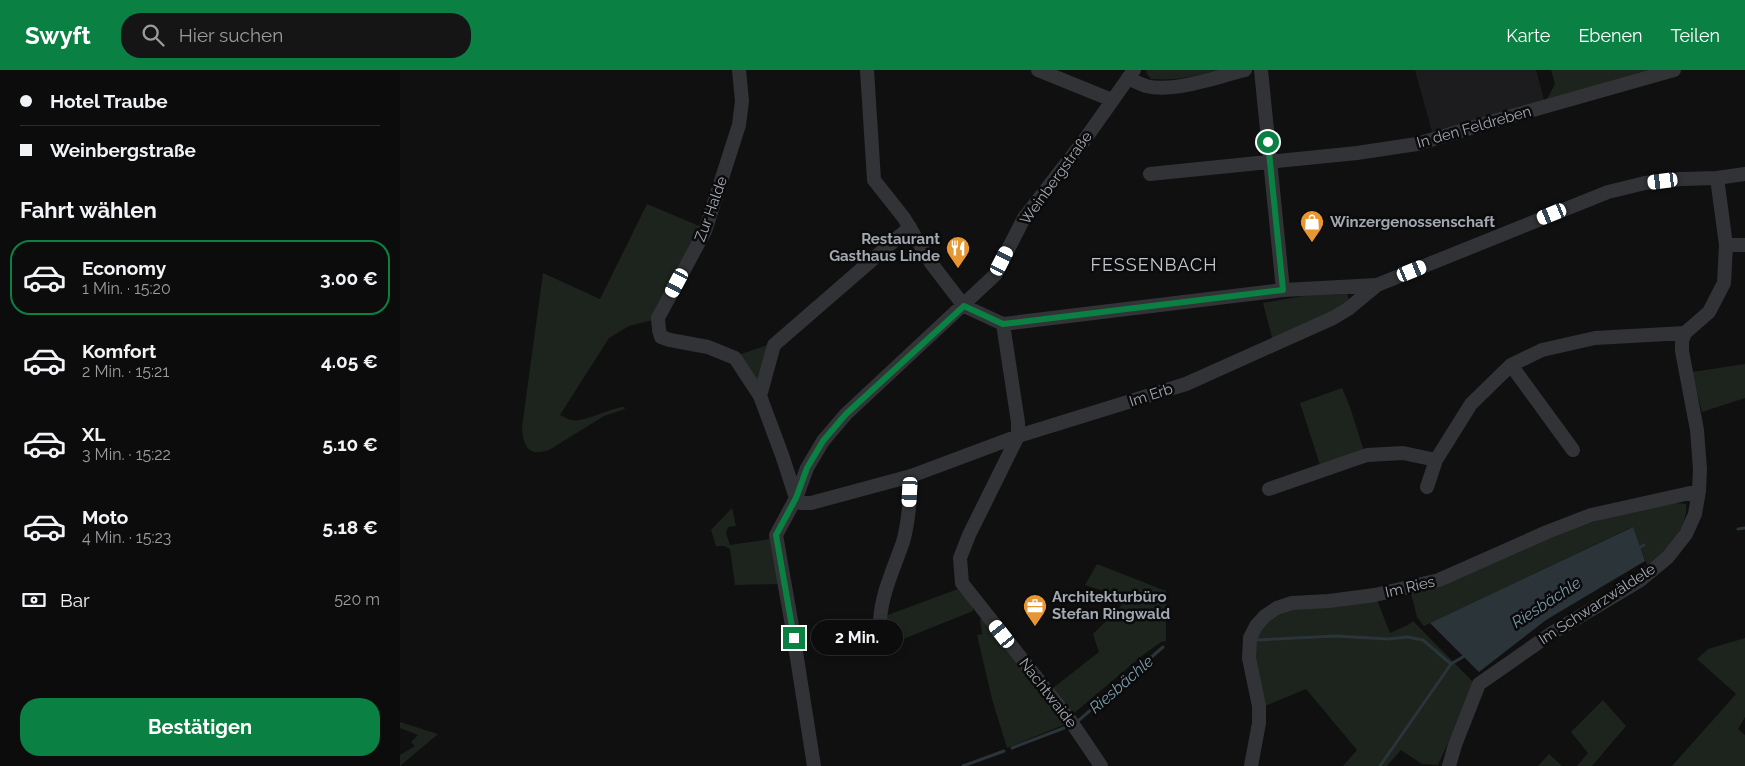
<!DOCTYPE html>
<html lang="de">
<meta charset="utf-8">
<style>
:root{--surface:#0c0c0d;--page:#151516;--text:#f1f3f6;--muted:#9a9b9d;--line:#2c2c2e;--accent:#0b8043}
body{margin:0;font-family:Raleway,sans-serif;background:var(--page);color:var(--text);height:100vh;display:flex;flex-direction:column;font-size:19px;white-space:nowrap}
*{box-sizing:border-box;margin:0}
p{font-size:16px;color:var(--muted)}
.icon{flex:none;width:28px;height:28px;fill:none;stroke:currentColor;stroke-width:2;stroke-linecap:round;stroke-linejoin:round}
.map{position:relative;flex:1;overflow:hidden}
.side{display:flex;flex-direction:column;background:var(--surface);width:400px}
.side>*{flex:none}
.top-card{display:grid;align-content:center;height:110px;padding:0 20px;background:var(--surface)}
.end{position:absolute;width:22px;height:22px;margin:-11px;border:6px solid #0b8043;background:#fff;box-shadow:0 0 0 2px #fff}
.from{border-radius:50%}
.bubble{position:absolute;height:35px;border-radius:18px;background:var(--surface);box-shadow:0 2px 8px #0003,0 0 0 1px var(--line);font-size:16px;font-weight:700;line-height:35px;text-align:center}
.car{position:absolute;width:15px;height:30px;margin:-15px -8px;border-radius:6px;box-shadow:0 0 4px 1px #0007;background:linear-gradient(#fff 24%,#345 0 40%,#fff 0 76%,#345 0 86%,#fff 0)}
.top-card b{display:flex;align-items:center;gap:18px;height:48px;font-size:19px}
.top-card b+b{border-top:1px solid var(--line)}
.top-card i{width:12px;height:12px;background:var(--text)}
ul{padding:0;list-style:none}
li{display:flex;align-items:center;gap:15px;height:75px;margin:0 10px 8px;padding:0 10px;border:2px solid transparent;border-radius:20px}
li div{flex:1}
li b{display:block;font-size:19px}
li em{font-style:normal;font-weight:700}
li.on{border-color:var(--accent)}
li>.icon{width:45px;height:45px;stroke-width:1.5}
h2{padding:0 20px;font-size:22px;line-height:60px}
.pay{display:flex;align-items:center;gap:12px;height:55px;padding:0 20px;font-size:19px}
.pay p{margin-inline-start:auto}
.button{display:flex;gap:10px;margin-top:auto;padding:10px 20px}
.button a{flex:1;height:58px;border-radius:20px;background:var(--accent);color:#fff;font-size:20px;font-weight:700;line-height:58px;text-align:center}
header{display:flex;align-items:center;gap:30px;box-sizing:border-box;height:70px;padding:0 25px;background:var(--accent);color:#fff}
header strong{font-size:24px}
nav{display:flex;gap:28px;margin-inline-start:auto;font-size:18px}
.search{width:350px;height:45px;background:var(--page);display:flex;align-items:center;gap:12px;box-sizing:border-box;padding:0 18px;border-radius:20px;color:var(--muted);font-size:19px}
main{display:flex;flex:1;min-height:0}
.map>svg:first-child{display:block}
.built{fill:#1c1c1e}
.green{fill:#1d241d}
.water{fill:#2a3439}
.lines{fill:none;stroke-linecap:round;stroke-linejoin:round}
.stream{stroke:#2a3439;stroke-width:3}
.minor{stroke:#313336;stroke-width:14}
.route{stroke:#0b8043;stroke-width:6}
.labels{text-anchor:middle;stroke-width:5;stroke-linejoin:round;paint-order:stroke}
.street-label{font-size:15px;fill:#a2a8b1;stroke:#0b0b0c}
.poi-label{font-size:15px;font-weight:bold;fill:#a2a8b1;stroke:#0b0b0c;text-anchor:start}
.water-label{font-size:16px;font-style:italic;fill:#7a9aab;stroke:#0b0b0c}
.quarter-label{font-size:18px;letter-spacing:1px;fill:#c3c7ce;stroke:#0b0b0c}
</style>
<header>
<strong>Swyft</strong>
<div class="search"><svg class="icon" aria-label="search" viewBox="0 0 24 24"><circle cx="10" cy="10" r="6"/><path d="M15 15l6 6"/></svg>Hier suchen</div>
<nav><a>Karte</a><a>Ebenen</a><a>Teilen</a></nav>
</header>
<main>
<section class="side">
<div class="top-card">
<b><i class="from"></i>Hotel Traube</b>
<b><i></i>Weinbergstraße</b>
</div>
<h2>Fahrt wählen</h2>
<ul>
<li class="on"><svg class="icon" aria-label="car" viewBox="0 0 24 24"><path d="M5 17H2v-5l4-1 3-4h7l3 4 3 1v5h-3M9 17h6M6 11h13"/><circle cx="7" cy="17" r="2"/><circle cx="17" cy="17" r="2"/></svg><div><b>Economy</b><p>1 Min. · 15:20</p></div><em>3.00 €</em></li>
<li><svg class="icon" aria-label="car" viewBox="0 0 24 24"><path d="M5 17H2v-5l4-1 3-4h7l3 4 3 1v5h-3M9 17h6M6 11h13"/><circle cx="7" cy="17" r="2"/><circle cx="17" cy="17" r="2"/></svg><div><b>Komfort</b><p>2 Min. · 15:21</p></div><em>4.05 €</em></li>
<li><svg class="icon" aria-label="car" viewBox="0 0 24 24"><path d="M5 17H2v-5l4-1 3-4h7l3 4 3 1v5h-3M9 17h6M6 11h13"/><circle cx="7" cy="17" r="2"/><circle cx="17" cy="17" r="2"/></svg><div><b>XL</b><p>3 Min. · 15:22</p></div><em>5.10 €</em></li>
<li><svg class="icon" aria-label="car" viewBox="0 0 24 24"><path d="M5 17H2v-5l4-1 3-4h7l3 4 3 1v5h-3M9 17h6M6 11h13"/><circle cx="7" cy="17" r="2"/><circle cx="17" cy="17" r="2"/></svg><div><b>Moto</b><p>4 Min. · 15:23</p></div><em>5.18 €</em></li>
</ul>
<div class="pay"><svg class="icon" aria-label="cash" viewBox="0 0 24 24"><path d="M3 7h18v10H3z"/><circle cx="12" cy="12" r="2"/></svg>Bar<p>520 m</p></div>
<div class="button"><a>Bestätigen</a></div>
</section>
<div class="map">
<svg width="1345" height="696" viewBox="0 0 1345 696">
<rect width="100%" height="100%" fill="#101011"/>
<!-- built -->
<path class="built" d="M1015 0H1136L1144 30 1032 62Z"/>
<!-- green -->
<path class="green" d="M746 0H820C797 6 775 11 751 9L747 4Z
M1151 0H1248L1147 29 1155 14Z
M247 134 304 158 253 250 229 256 209 268 160 345C163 346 167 349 171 350 184 353 209 338 224 337L225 339 204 346 149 380C128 387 123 376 122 357L143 203 200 229Z
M938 220 947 223 949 231 945 237 873 271 863 233Z
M371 274 358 312 338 285Z
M1345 294V328L1302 342 1292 302Z
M942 318 950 337 964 381 920 395 900 333Z
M1275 433 1286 434C1288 448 1279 464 1271 474 1266 482 1254 488 1247 495L1232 457 1024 556 1017 547 1011 523 1040 517 1153 465 1224 442Z
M332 438 336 456 328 457 326 463 330 475 370 469 379 514 335 515 330 479 324 476H316L311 460Z
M697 494 766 521V571L761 572 743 585 673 644 653 618 699 582 693 564 721 536 722 527 685 515Z
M558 519 573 536V541L486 576 485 546Z
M977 530 990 563 1008 555 1013 551 1075 614 1038 695 1022 694 1001 680 987 696H943L957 680 906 619 865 636C862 618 853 587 855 571 855 567 858 564 860 561 882 530 943 533 977 530Z
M583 548 666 654 607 678 592 629 577 565 582 564 580 549Z
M1345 568V647L1338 659 1345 665V696H1272L1336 624 1297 589 1308 579Z
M1203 630 1226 656 1192 696H1177L1188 683 1171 662Z
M0 652 38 664 0 696V685L15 676 11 672 18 665 0 658Z
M1149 684 1162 696H1138Z"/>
<!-- water -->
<path class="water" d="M1233 457 1245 491 1146 550 1079 602 1030 553Z"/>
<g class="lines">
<!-- stream -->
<path class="stream" d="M1338 459 1345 458
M1237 479 1244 475
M856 570 936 566 988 569 1007 567 1023 570 1051 594
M678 651 763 577
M612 678 664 658
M563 696 604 681
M980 696 1051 594 1066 585"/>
<!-- minor -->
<path class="minor" d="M339 0 342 31 339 55 305 161 258 248 259 260 261 267 270 270 308 277 335 288 360 326 382 385 396 428 401 433H411L511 406 618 366 786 314 933 248 948 239 977 215
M467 0 474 110 504 148 531 193 564 236 603 254 883 220 977 215 1208 122 1245 113 1281 109 1317 108 1345 104
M638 0 712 30
M861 0 883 220
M728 8C734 11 740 14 746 16 774 23 817 7 845 0
M750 104 957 83 1017 74 1094 51 1274 0
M1326 175H1345
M603 254 618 352V366L569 465 560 488 562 513 670 650 701 696
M1111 295 1173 380
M360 326 374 275 510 157
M1027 417 1036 390 1071 334 1111 295 1142 280 1195 268 1285 263 1309 242 1324 213 1326 175 1317 108
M869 419 967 385 1003 383 1036 390
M480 550C482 522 494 498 503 472 509 450 510 428 511 406
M414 696 391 550 376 465 396 428 407 398 423 371 446 344 595 205 624 148 683 72 734 0
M851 696 859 653V636L849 588 850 568 856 556 865 546 877 538 892 533 929 531 975 525 1039 510 1147 462 1191 445 1299 421
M1049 696 1055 675 1079 614 1152 563 1239 511 1268 487 1286 464 1295 444 1299 421 1300 399 1297 360 1282 281V271L1285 263"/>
</g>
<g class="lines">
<!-- route -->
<path class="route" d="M394 568 376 465 396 428 407 398 423 371 446 344 564 236 603 254 883 220 868 72"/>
</g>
<!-- icons -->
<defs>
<g id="shop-pin" transform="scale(1.25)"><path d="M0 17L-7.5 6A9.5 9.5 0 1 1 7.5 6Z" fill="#e79632" stroke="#0b0b0c"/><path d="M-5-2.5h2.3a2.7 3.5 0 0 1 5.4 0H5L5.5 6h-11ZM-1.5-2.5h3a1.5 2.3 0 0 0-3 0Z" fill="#fff"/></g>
<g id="restaurant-pin" transform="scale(1.25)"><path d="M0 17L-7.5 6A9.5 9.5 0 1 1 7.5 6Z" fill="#e79632" stroke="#0b0b0c"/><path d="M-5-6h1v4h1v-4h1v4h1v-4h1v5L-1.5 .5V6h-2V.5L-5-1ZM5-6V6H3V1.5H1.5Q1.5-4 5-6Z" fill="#fff"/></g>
<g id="office-pin" transform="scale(1.25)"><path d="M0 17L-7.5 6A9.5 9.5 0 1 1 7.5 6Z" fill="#e79632" stroke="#0b0b0c"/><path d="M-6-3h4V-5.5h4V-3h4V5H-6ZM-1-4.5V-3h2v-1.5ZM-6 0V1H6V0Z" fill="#fff"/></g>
</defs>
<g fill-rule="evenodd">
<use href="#shop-pin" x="912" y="152"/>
<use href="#restaurant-pin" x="558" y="178"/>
<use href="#office-pin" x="635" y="536"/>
</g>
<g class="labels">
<!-- street labels -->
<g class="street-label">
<text transform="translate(1074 57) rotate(-16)" y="5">In den Feldreben</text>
<text transform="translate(656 108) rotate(-54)" y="5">Weinbergstraße</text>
<text transform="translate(311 139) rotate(-70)" y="5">Zur Halde</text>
<text transform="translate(751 325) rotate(-18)" y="5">Im Erb</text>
<text transform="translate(1010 517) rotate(-13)" y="5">Im Ries</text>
<text transform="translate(1197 534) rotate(-33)" y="5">Im Schwarzwäldele</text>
<text transform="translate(648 623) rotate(52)" y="5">Nachtwaide</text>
</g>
<!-- poi labels -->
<g class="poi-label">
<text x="930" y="157">Winzergenossenschaft</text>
<text x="540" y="174" text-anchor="end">Restaurant<tspan x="540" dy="17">Gasthaus Linde</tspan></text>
<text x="652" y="532">Architekturbüro<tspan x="652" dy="17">Stefan Ringwald</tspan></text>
</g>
<!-- water labels -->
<g class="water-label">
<text transform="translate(1146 532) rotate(-33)" y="6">Riesbächle</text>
<text transform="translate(721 614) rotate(-41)" y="6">Riesbächle</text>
</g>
<!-- quarter labels -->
<g class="quarter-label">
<text x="754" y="201">FESSENBACH</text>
</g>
</g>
</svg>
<i class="end from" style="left:868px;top:72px"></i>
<i class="end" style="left:394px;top:568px"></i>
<div class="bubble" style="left:411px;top:550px;width:92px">2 Min.</div>
<i class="car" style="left:1263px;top:111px;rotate:263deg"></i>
<i class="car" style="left:1152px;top:144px;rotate:248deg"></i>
<i class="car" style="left:602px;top:191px;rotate:27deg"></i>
<i class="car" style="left:1012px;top:201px;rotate:68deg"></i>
<i class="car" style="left:277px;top:213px;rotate:208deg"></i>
<i class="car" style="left:510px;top:422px;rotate:183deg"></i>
<i class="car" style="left:602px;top:564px;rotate:322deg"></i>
</div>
</main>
